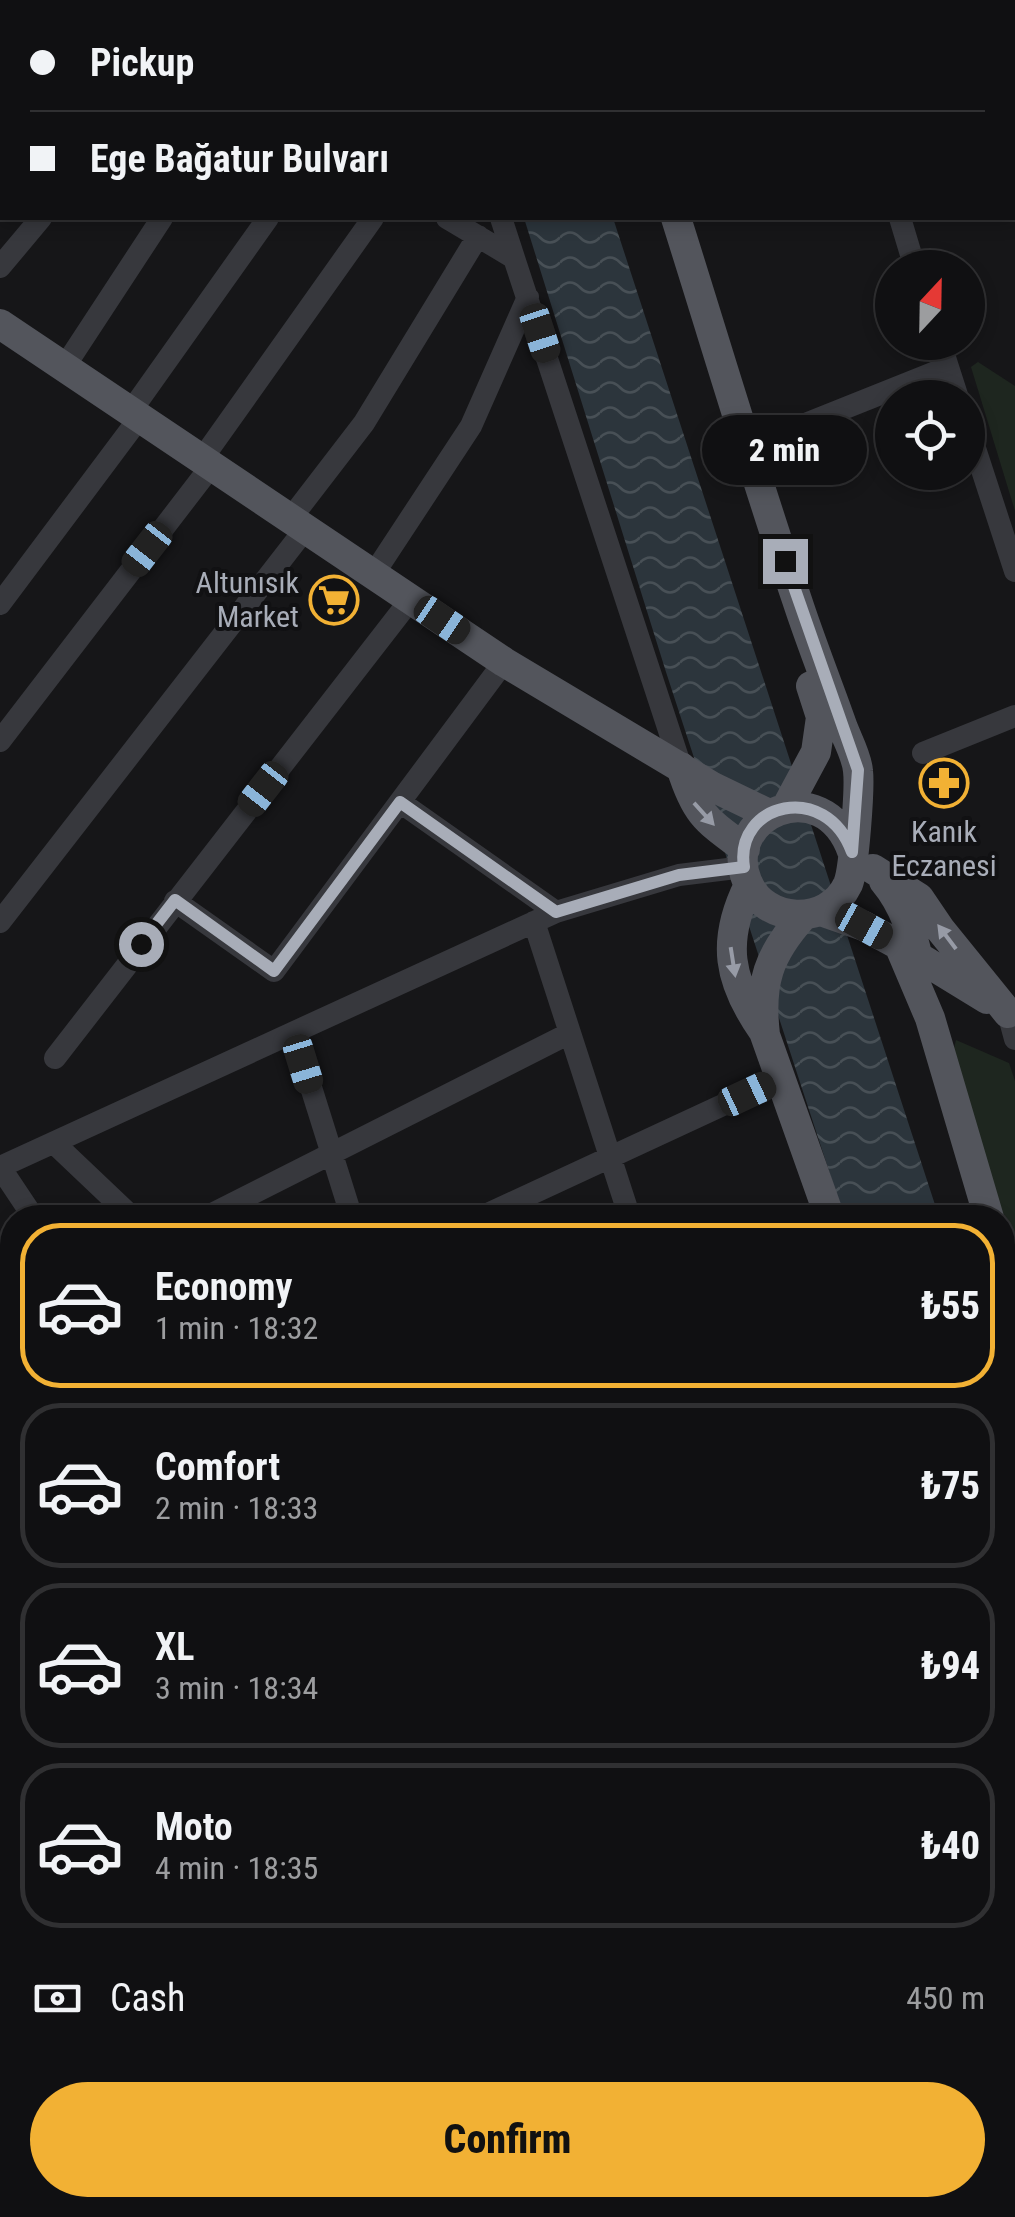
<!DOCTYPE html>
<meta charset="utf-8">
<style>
:root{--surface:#101012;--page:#1e1e20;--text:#f1f3f6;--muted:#9c9d9f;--line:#303032;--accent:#f2b134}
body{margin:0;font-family:"Roboto Condensed",sans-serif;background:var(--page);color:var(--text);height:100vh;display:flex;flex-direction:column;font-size:38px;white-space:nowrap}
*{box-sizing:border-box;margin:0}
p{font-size:32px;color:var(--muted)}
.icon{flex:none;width:55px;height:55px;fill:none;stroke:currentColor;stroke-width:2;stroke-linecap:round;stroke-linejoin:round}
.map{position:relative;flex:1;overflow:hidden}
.side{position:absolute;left:0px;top:1205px;width:1015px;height:1012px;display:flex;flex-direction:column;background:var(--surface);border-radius:40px 40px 0 0;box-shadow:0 5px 15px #0003,0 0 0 2px var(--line)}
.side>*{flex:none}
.guide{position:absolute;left:0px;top:0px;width:1015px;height:220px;box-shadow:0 5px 15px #0003,0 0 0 2px var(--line);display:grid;align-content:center;height:220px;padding:0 30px;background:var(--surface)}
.needle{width:65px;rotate:22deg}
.buttons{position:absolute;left:875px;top:250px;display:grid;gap:20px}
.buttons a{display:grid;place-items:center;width:110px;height:110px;border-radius:50%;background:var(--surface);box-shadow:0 5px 15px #0003,0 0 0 2px var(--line);font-size:50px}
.end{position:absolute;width:45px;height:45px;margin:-22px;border:12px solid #a8adb8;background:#111;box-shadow:0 0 0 5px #111}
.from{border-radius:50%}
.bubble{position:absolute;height:70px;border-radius:35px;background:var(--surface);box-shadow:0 5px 15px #0003,0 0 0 2px var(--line);font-size:32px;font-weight:800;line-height:70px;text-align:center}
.car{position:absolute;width:30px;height:60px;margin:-30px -15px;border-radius:12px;box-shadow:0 0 8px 2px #0007;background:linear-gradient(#222 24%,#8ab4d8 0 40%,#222 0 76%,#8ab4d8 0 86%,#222 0)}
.guide b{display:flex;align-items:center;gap:35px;height:95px;font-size:38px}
.guide b+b{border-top:2px solid var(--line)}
.guide i{width:25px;height:25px;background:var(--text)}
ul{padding:18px 0 0;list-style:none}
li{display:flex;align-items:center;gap:30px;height:165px;margin:0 20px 15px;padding:0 10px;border:5px solid var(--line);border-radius:40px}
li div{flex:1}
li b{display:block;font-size:38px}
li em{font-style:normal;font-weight:800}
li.current{border-color:var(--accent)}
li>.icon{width:90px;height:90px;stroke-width:1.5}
.pay{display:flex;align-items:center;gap:25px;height:110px;padding:0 30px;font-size:38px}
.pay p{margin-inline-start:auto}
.action{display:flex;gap:20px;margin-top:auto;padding:20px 30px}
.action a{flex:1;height:115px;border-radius:60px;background:var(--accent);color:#111;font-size:40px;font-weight:800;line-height:115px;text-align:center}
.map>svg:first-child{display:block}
.park{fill:#1e261f}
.water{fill:url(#water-waves)}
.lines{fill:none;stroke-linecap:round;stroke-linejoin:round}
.minor{stroke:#37383d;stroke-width:22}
.major{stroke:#53555c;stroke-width:30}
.oneway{fill:#979ba6}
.route{stroke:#a8adb8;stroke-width:12}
.labels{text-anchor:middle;stroke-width:8;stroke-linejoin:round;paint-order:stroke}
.poi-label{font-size:30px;fill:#a8adb8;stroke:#111113;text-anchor:end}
</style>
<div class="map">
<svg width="1015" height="2217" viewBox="0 0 1015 2217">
<defs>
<pattern id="water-waves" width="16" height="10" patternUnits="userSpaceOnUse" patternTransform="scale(2.5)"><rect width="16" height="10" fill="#2c353c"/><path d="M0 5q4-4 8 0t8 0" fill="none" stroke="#485056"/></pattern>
</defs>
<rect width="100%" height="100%" fill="#161618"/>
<!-- park -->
<path class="park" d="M978 362 1015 386V511L971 367Z
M956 1040 1009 1063 1015 1081V1260L953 1052Z"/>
<!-- water -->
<path class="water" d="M524 218H613L939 1217H844L666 672Z
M1003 1413 1015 1452V1741L1002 1703Z"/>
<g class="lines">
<!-- minor -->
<path class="minor" d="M99 0 103 2
M437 0 438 2
M831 0 832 2
M963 0 967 2
M714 2 716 0
M804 2 808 0
M1012 31 1015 32
M0 134 2 130
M447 218 514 258 681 767
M501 218 514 258
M900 218 915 268
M0 267 41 218
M940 342 958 398
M65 366 162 218
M131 411 268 218
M968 427 1015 571
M735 452 948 367
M202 459 373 218
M291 518 364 423 478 236
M373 575 471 426 528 297
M0 604 140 417
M0 741 212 465
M923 753 1015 716
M400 802 556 912
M175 901 274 971 504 662
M0 922 306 528
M534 922 630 1218
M1008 1013 1015 1039
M294 1033 352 1218
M55 1058 411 599
M54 1143 133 1218
M34 1218 0 1167 556 912 679 875 744 867
M204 1218 570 1033
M479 1218 781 1078
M0 1296 12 1307
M0 1399 12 1411
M0 1512 12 1524
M0 1649 12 1661
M1002 1749 1015 1788
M0 1788 12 1799
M1002 1856 1015 1842
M0 1858 12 1870
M0 1923 12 1907
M0 1989 12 2000
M1002 2059 1015 2068
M0 2123 12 2135
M508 2205 522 2217
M718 2205 732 2217
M967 2205 982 2217
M239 2217 251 2205
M344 2217 356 2205
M807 2217 817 2205
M995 2217 1015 2192"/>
<!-- major -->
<path class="major" d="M597 0V2
M620 0 621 2
M676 218C716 345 754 473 797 600 811 643 828 685 843 728 848 741 857 757 858 771 860 787 854 870 848 884 828 927 764 924 747 881 721 816 822 769 852 851
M0 324 504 662 713 787 769 814
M681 767C696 815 706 820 745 849
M786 808 816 752 821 717 811 686
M873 869 919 898 940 929 1008 1013
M884 881C905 906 913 935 920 967
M749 885C721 941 728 981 764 1032
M821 911 864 926 899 945 930 1018 989 1218
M803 916C768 955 759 983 765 1035L830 1218
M907 950 987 999
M1002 1261 1015 1303
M39 2217 46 2205
M63 2217 70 2205"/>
</g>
<!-- one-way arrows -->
<defs><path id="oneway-solid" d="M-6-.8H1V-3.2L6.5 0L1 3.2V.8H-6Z" transform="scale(2.5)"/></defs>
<g class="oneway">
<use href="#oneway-solid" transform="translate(704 814) rotate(48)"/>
<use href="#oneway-solid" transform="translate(947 937) rotate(-127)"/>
<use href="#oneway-solid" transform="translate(733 962) rotate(81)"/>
</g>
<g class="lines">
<!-- route -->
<path class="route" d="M141 944 175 900 274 971 400 802 556 912 679 875 744 867C734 803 826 780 852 852L858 770 785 561"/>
</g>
<!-- icons -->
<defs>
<g id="supermarket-ring" transform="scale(2.5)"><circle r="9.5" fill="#111113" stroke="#f2b134" stroke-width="1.5"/><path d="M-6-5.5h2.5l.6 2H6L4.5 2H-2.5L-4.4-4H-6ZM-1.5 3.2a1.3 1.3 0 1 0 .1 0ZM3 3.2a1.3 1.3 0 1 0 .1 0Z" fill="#f2b134"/></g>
<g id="pharmacy-ring" transform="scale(2.5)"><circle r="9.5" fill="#111113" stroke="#f2b134" stroke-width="1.5"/><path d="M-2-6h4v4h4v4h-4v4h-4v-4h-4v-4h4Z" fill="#f2b134"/></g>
</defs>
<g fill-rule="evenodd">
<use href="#supermarket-ring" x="334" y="600"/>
<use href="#pharmacy-ring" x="944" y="783"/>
</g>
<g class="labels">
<!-- poi labels -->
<g class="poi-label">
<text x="299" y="593">Altunısık<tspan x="299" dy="34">Market</tspan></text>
<text x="944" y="842" text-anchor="middle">Kanık<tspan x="944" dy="34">Eczanesi</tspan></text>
</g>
</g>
</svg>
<div class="buttons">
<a><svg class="needle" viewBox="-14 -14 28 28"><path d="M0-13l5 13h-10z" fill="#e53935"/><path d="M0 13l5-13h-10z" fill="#9c9d9f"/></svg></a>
<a><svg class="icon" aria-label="locate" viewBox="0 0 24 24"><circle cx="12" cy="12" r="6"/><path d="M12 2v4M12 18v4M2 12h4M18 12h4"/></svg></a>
</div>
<i class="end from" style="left:141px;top:944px"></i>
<i class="end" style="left:785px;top:561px"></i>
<div class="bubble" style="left:702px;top:415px;width:165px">2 min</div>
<i class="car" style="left:540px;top:333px;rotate:162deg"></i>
<i class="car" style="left:147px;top:549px;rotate:218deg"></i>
<i class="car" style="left:442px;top:620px;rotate:124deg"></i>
<i class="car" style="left:263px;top:789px;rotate:218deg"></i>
<i class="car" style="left:864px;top:926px;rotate:119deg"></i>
<i class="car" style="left:303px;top:1064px;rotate:163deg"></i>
<i class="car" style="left:747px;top:1094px;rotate:65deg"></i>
<div class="guide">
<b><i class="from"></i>Pickup</b>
<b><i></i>Ege Bağatur Bulvarı</b>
</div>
<section class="side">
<ul>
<li class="current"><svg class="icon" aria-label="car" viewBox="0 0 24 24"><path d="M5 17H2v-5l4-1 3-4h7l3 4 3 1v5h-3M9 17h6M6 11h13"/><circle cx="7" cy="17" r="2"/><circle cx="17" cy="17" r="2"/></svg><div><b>Economy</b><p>1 min · 18:32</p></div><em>₺55</em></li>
<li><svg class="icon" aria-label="car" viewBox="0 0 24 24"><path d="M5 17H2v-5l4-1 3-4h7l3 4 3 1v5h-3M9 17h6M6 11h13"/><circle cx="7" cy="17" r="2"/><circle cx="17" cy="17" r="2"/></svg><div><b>Comfort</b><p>2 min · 18:33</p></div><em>₺75</em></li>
<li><svg class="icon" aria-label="car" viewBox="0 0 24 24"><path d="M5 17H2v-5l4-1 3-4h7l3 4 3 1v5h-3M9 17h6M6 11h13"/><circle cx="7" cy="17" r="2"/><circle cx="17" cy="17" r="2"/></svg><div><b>XL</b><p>3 min · 18:34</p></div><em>₺94</em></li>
<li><svg class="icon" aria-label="car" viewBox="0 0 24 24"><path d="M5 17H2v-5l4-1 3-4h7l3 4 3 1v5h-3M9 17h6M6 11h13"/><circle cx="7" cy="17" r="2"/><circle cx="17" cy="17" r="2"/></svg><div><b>Moto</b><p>4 min · 18:35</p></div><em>₺40</em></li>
</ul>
<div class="pay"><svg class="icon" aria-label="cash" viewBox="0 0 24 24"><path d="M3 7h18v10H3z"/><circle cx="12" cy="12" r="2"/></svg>Cash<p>450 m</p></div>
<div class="action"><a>Confirm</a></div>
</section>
</div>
